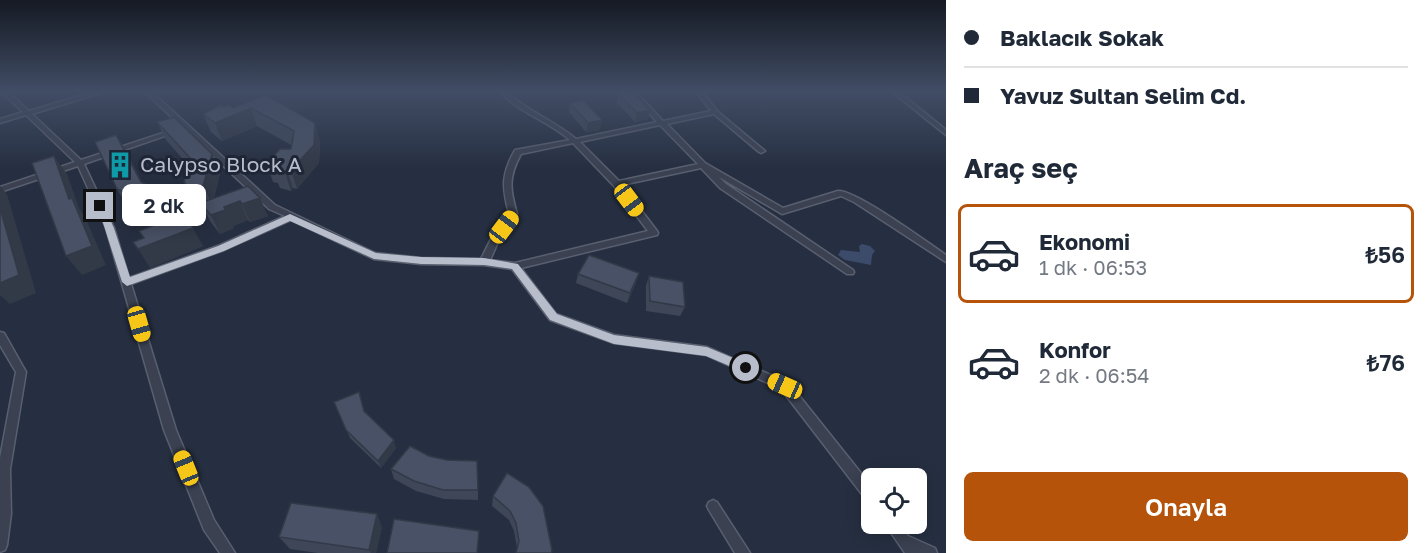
<!DOCTYPE html>
<html lang="tr">
<meta charset="utf-8">
<style>
:root{--surface:#fff;--page:#f2f2f3;--text:#1f2937;--muted:#747a83;--line:#e0e1e3;--accent:#b45309}
body{margin:0;font-family:"Golos Text",sans-serif;background:var(--page);color:var(--text);height:100vh;display:flex;flex-direction:column;font-size:22px;white-space:nowrap}
*{box-sizing:border-box;margin:0}
p{font-size:20px;color:var(--muted)}
.icon{flex:none;width:33px;height:33px;fill:none;stroke:currentColor;stroke-width:2;stroke-linecap:round;stroke-linejoin:round}
.map{position:relative;flex:1;overflow:hidden}
.side{display:flex;flex-direction:column;background:var(--surface);width:480px}
.side>*{flex:none}
.banner{display:grid;align-content:center;height:132px;padding:0 18px;background:var(--surface)}
.controls{position:absolute;left:861px;top:468px;display:grid;gap:12px}
.controls a{display:grid;place-items:center;width:66px;height:66px;border-radius:9px;background:var(--surface);box-shadow:0 3px 15px #0003;font-size:30px}
.end{position:absolute;width:27px;height:27px;margin:-14px;border:8px solid #b7bdcb;background:#111;box-shadow:0 0 0 3px #111}
.from{border-radius:50%}
.bubble{position:absolute;height:42px;border-radius:9px;background:var(--surface);box-shadow:0 3px 15px #0003;font-size:20px;font-weight:600;line-height:42px;text-align:center}
.car{position:absolute;width:18px;height:36px;margin:-18px -9px;border-radius:8px;box-shadow:0 0 4px 2px #0007;background:linear-gradient(#f5c518 24%,#345 0 40%,#f5c518 0 76%,#345 0 86%,#f5c518 0)}
.banner b{display:flex;align-items:center;gap:21px;height:57px;font-size:22px}
.banner b+b{border-top:2px solid var(--line)}
.banner i{width:15px;height:15px;background:var(--text)}
ul{padding:0;list-style:none}
li{display:flex;align-items:center;gap:18px;height:99px;margin:0 12px 9px;padding:0 6px;border:3px solid transparent;border-radius:9px}
li div{flex:1}
li b{display:block;font-size:22px}
li em{font-style:normal;font-weight:600}
li.current{border-color:var(--accent)}
li>.icon{width:54px;height:54px;stroke-width:1.5}
h2{padding:0 18px;font-size:27px;line-height:72px}
.button{display:flex;gap:12px;margin-top:auto;padding:12px 18px}
.button a{flex:1;height:69px;border-radius:9px;background:var(--accent);color:#fff;font-size:24px;font-weight:600;line-height:69px;text-align:center}
main{display:flex;flex:1;min-height:0}
.map>svg:first-child{display:block}
.water{fill:#3c4b69}
.lines{fill:none;stroke-linecap:round;stroke-linejoin:round}
.minor-casing{stroke:#585f6e;stroke-width:3}
.minor{fill:#3b4151;fill-rule:evenodd}
.wall{fill:#3e4657}
.shaded-wall{fill:#323947}
.building{fill:#485165;stroke:#323947;stroke-width:1.5}
.route{fill:#b7bdcb}
.labels{text-anchor:middle;stroke-width:6;stroke-linejoin:round;paint-order:stroke}
.poi-label{font-size:21px;fill:#b7bdcb;stroke:#1f2636;text-anchor:start}
</style>
<main>
<div class="map">
<svg width="946" height="553" viewBox="0 0 946 553">
<rect width="100%" height="100%" fill="#262f41"/>
<!-- water -->
<path class="water" d="M862 244 870 246 875 251 872 255 871 265 845 260 838 255 841 250 860 252 859 246Z"/>
<g class="lines">
<!-- minor casing -->
<g class="minor-casing">
<path id="minor" d="M0 91H7L29 111 96 91H107L32 114 81 160 172 130H176V132L84 164 114 228 129 278 218 246 285 216 269 209 144 91H151L275 205 375 253 421 258 481 259 491 239 509 214C502 187 501 175 515 150L570 140C548 121 519 113 499 91H506C526 111 554 120 576 139L657 122 628 91H635L663 121 711 111 696 91H702L717 111 765 151 761 153 759 152 714 114 667 124 705 163 783 208 838 191C856 190 927 242 946 255V262L854 202 841 196 782 214 719 177 726 184 853 270 854 272 853 274H847L720 188 701 168 622 185 657 231 658 233 657 235 521 268 556 314 614 335 707 347 789 383 872 487V504L868 502 781 389 706 355 614 343 550 320 512 269 484 265 421 264 374 259 291 220 224 250 131 284 176 430 214 520 235 553H220L204 530 164 430 106 228 78 166 0 192V187L75 162 26 115 0 123V119L23 112ZM660 125 698 164 619 181 580 142ZM573 143 614 186 648 231 515 263 490 260 498 242 517 214C510 189 508 178 521 154Z
M891 91H898L946 130V135Z
M0 332 4 333 26 372 10 469 11 514 7 545 5 550 0 552V458L16 372 0 345Z
M713 500 717 502 750 553H735L709 510 707 506 709 502Z
M885 524H899L908 536 935 548 937 553H905Z"/>
</g>
<!-- minor -->
<use href="#minor" class="minor"/>
</g>
<!-- wall -->
<path class="wall" d="M618 93 650 110 648 119 635 122 616 102Z
M266 95 320 141 319 163 297 189 293 188 291 191 280 188 278 183 273 182 267 163 291 149V145L257 126 222 141 211 132 203 114 223 107 233 108Z
M570 103 600 130 586 132 569 112Z
M157 122 220 173 214 198 248 186 268 216 250 222 248 220 233 226 234 228 220 234 210 221 202 205H197L194 201 184 182 189 166 166 140Z
M127 153 142 182 178 213 167 220 183 223 203 246 150 268 143 238 161 223 128 208 117 189Z
M578 274 636 283 627 303 576 283Z
M649 276 685 307 680 316 646 311V286Z
M334 402 365 412 396 448 381 468 350 438Z
M391 469 478 490V500L444 499 416 491 394 479Z
M507 473 551 553 517 548 514 531 509 520 492 506 493 496Z
M382 527 376 553H318L290 549 279 537Z"/>
<!-- shaded-wall -->
<path class="shaded-wall" d="M251 108 257 126 222 141 215 123Z
M650 110 648 119 635 122 637 113Z
M602 120 600 130 586 132 588 123Z
M315 123 320 141 319 163 297 189 291 170Z
M116 135 127 153 152 200 141 182Z
M212 154 220 173 212 204 203 186Z
M54 156 67 174 79 208 85 217 106 265 82 275 66 256Z
M287 170 293 188 291 191 285 172Z
M0 186 7 194 36 293 10 304 0 295Z
M168 194 178 213 163 223 152 205Z
M260 198 268 216 250 222 242 204Z
M240 201 248 220 233 226 234 228 220 234 211 215 224 207Z
M193 228 203 246 150 268 138 249Z
M639 273 636 283 627 303 630 293Z
M394 440 396 448 381 468 378 461Z
M377 514 382 527 376 553H371L369 550Z"/>
<!-- building -->
<path class="building" d="M631 91 650 110 637 113 618 93Z
M266 95 315 123 314 145 291 170H287L285 172 273 170 277 165 267 163 280 149H291L294 131 251 108 215 123 203 114 221 105 223 107 229 105 233 108Z
M583 100 602 120 588 123 570 103Z
M174 117 212 154 203 186 188 187 184 182 191 159 157 122Z
M116 135 141 182 168 194 152 205 117 189 95 142Z
M54 156 69 199 72 198 92 246 66 256 32 163Z
M248 186 260 198 242 204 240 201 224 207 225 210 211 215 200 203Z
M0 208 19 275 0 283Z
M178 216 183 223 188 220 193 228 138 249 133 242 144 238 139 231Z
M589 255 639 273 630 293 578 274Z
M649 276 683 282 685 307 650 301Z
M359 392 364 411 394 440 378 461 346 430 334 402Z
M410 446 429 456 447 460 477 461 478 490H443L414 481 391 469Z
M507 473 529 487 543 506 552 550 551 553H516L519 541 516 523 510 511 493 496Z
M291 503 377 514 369 550 279 537Z
M394 519 479 531 477 553H387Z"/>
<!-- sky -->
<linearGradient id="sky" x2="0" y2="1"><stop stop-color="#151a24"/><stop offset="0.54" stop-color="#414d65"/><stop offset="1" stop-color="#414d65" stop-opacity="0"/></linearGradient>
<rect width="946" height="169" fill="url(#sky)"/>
<!-- route -->
<path class="route" d="M97 204H103L114 228 130 277 218 246 290 214 376 253 421 257 484 258 518 264 557 314 614 335 707 347 750 365 752 368 746 373 706 356 614 344 550 320 512 269 484 265 421 264 374 259 290 221 224 251 127 286 122 282Z"/>
<!-- icons -->
<defs>
<g id="building-bare" transform="scale(2.07)"><path d="M-4-6H4V6H1V3H-1V6H-4ZM-2.5-4.3h1.7v1.8h-1.7ZM.8-4.3h1.7v1.8H.8ZM-2.5-1h1.7V.8h-1.7ZM.8-1h1.7V.8H.8Z" fill="#0f9aa8" stroke="#1f2636" stroke-width="2.5" paint-order="stroke"/></g>
</defs>
<g fill-rule="evenodd">
<use href="#building-bare" x="120" y="165"/>
</g>
<g class="labels">
<!-- poi labels -->
<g class="poi-label">
<text x="140" y="172">Calypso Block A</text>
</g>
</g>
</svg>
<div class="controls">
<a><svg class="icon" aria-label="locate" viewBox="0 0 24 24"><circle cx="12" cy="12" r="6"/><path d="M12 2v4M12 18v4M2 12h4M18 12h4"/></svg></a>
</div>
<i class="end from" style="left:746px;top:368px"></i>
<i class="end" style="left:100px;top:206px"></i>
<div class="bubble" style="left:122px;top:184px;width:84px">2 dk</div>
<i class="car" style="left:629px;top:200px;rotate:143deg"></i>
<i class="car" style="left:504px;top:227px;rotate:37deg"></i>
<i class="car" style="left:139px;top:324px;rotate:164deg"></i>
<i class="car" style="left:785px;top:386px;rotate:294deg"></i>
<i class="car" style="left:186px;top:468px;rotate:338deg"></i>
</div>
<section class="side">
<div class="banner">
<b><i class="from"></i>Baklacık Sokak</b>
<b><i></i>Yavuz Sultan Selim Cd.</b>
</div>
<h2>Araç seç</h2>
<ul>
<li class="current"><svg class="icon" aria-label="car" viewBox="0 0 24 24"><path d="M5 17H2v-5l4-1 3-4h7l3 4 3 1v5h-3M9 17h6M6 11h13"/><circle cx="7" cy="17" r="2"/><circle cx="17" cy="17" r="2"/></svg><div><b>Ekonomi</b><p>1 dk · 06:53</p></div><em>₺56</em></li>
<li><svg class="icon" aria-label="car" viewBox="0 0 24 24"><path d="M5 17H2v-5l4-1 3-4h7l3 4 3 1v5h-3M9 17h6M6 11h13"/><circle cx="7" cy="17" r="2"/><circle cx="17" cy="17" r="2"/></svg><div><b>Konfor</b><p>2 dk · 06:54</p></div><em>₺76</em></li>
</ul>
<div class="button"><a>Onayla</a></div>
</section>
</main>
